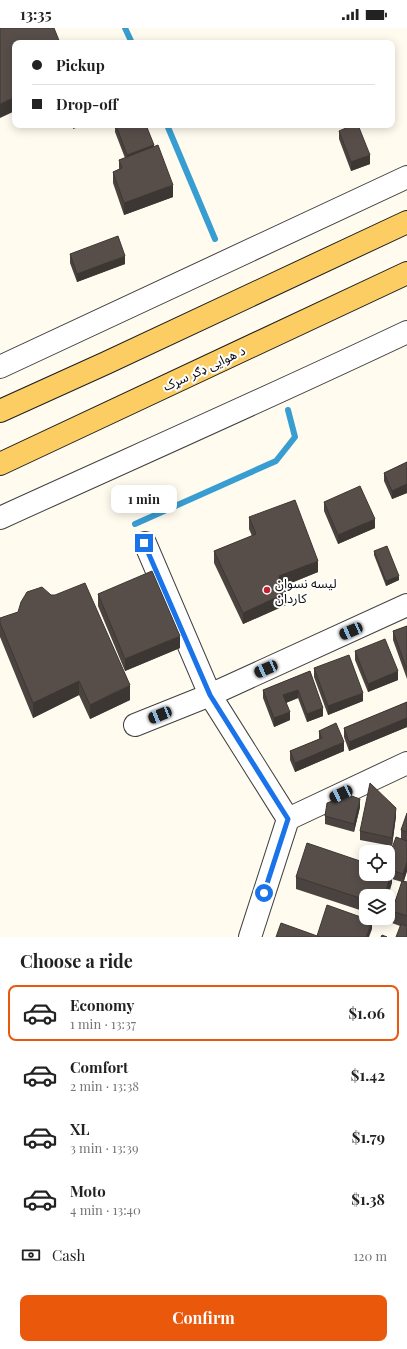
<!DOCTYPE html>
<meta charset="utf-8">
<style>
:root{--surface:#fff;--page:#f2f2f2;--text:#222;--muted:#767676;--line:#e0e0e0;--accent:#ea580c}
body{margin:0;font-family:"Playfair Display","Noto Sans Arabic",serif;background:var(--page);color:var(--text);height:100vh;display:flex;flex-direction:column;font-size:15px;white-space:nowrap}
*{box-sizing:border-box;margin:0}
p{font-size:13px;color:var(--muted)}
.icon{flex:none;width:22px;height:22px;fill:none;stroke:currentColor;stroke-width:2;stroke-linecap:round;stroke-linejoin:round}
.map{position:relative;height:909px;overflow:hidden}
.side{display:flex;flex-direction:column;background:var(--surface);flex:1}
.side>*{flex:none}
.top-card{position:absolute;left:12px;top:12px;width:383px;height:88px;border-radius:8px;box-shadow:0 2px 10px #0003;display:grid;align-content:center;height:88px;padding:0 20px;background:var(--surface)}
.buttons{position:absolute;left:359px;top:817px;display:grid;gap:8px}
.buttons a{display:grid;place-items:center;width:36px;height:36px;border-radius:8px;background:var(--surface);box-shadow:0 2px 10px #0003;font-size:20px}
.end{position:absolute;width:18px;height:18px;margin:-9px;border:5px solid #1a73e8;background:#fff;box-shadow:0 0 0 2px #fff}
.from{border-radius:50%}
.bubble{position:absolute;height:28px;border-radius:8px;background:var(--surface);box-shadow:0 2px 10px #0003;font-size:13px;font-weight:700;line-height:28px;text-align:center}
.car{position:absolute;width:12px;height:24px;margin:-12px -6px;border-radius:5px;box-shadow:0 0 3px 1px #0007;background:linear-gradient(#222 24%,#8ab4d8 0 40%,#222 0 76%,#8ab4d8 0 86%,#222 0)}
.top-card b{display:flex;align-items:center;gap:14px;height:38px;font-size:15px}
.top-card b+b{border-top:1px solid var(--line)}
.top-card i{width:10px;height:10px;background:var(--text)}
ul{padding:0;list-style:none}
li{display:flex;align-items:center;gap:12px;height:56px;margin:0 8px 6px;padding:0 12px;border:2px solid transparent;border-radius:8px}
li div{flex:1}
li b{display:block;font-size:15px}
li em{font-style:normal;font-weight:700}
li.active{border-color:var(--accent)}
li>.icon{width:36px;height:36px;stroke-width:1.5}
h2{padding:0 20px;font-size:18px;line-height:48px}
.pay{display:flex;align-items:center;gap:10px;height:44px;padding:0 20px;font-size:15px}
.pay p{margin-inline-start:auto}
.action{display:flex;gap:8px;margin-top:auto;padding:8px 20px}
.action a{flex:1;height:46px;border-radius:8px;background:var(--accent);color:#fff;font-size:16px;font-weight:700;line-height:46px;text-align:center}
.status{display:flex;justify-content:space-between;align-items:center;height:28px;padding:0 20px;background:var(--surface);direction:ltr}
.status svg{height:11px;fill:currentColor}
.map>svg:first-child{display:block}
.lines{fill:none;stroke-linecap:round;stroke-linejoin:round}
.stream{stroke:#389dd0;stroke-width:6}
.minor-casing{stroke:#414141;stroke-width:24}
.major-casing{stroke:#1f1f1f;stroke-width:24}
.minor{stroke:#fff;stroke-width:22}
.major{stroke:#fbcd63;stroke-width:22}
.wall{fill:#4b4340}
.shaded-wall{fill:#3d3734}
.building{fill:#574e4a;stroke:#3d3734}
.route{stroke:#1a73e8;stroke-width:5}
.poi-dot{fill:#c22334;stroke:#fff;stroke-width:1.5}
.labels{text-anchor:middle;stroke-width:4;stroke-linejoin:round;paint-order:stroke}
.street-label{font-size:13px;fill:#0e0e0e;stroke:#fff}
.poi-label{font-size:13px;fill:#0e0e0e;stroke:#fff;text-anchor:start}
</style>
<div class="status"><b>13:35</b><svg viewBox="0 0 49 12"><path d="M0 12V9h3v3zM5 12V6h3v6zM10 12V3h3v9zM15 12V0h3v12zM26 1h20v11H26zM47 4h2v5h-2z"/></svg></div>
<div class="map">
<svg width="407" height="909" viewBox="0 0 407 909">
<rect width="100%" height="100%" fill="#fffbef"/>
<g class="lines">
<!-- stream -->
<path class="stream" d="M125 0 132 15
M167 97 215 211
M135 496 276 433 295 409 288 382"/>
<!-- minor casing -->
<g class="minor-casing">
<path id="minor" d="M0 339 407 149
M0 490C136 428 272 368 407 304
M135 697 210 667 145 515
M288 791 210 667 407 577
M250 909 288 791 407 735"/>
</g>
<!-- major casing -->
<g class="major-casing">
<path id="major" d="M0 383 106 335 407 194
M0 436 407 245"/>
</g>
<!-- minor -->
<use href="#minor" class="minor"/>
<!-- major -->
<use href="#major" class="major"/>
</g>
<!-- wall -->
<path class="wall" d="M115 97H146L173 169 124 187 113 155V144L119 141V132L125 130 115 104Z
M339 103 370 136 351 143 339 111Z
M70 226 125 236 77 254 70 235Z
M407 434V465L392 471 384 453V445Z
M324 474 375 500 338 516 324 483Z
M249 489 318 544 283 558 286 577 243 596 214 535V523L252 508 249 501Z
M374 523 399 552 386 558 374 527Z
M98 566 180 620 125 643 98 578Z
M0 590 130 672 90 691 79 667 33 690 0 609Z
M407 598V651L393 612V603Z
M355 623 398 652 368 664 355 632Z
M314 640 363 673 328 687 314 649Z
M310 643 323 688 307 694 298 670 286 675 290 692 274 699 263 670V662Z
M407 674V699L349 723 344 709V700Z
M319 703 344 723 295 744 290 732V723L319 711Z
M360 779 354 804 325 796V788Z
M407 785V843L404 853 407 854V909L400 898 392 895V883L402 854 392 851V855L366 868V884L296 861V849L388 846V824L401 811V802Z
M396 788 392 818 360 812V803Z"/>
<!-- shaded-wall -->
<path class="shaded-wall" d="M15 69V83L0 90V76Z
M73 97H84L73 101Z
M154 117V125L127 136V127Z
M370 127V136L351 143V134Z
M173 157V169L124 187V175Z
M125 228V236L77 254V246Z
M407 456V465L392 471V463Z
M375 491V500L338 516V507Z
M318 533V544L279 560V548Z
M399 548V552L386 558V553Z
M286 565V577L243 596V585Z
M180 608V620L125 643V631Z
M398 643V652L368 664V656Z
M79 653V667L33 690V675Z
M130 657V672L90 691V677Z
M298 662V670L283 676V667Z
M363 665V673L328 687V678Z
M323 680V688L307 694V686Z
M290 684V692L274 699V690Z
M407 690V699L349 723V714Z
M344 714V723L295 744V735Z
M360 771V779L354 804V796Z
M396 780V788L392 818V810Z
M407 834V843L403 855V846Z
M392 843V855L388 869V868H384Z
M372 893V901L369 909H366Z"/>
<!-- building -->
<path class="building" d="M0 0H54L60 15H15V69L0 76Z
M116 97H146L154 117 127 127Z
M353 97H358L370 127 351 134 339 103Z
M158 117 173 157 124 175 113 144 122 140 119 132Z
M118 208 125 228 77 246 70 226Z
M407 434V456L392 463 384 445Z
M360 458 375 491 338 507 324 474Z
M295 472 318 533 279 548 286 565 243 585 214 523 256 506 249 489Z
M387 518 399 548 386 553 374 523Z
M152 543 180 608 125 631 98 566Z
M85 555 130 657 90 677 79 653 33 675 0 595V590L18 584 21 574 27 564 42 559 51 567H55Z
M407 598V642L393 603Z
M385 611 398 643 368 656 355 623Z
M349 627 363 665 328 678 314 640Z
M310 643 323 680 307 686 298 662 283 667 290 684 274 690 263 662Z
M407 674V690L349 714 344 700Z
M336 695 344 714 295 735 290 723 322 710 319 703Z
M370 755 396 780 392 810 360 803Z
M349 767 360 771 354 796 325 788 327 775Z
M407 785V804L401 802Z
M396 809 407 813V834L403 846 388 841V824H382L384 818 392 820Z
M307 815 366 835V846H388V842L392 843 384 868H366V872L296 849Z
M402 853 407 854V888L392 883Z
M327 877 372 893 366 909H320L317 908Z
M281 895 320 909H276Z
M401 896 407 898V909H396Z
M382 907 387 909H381Z"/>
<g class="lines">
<!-- route -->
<path class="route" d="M144 515 210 667 288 791 264 865"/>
</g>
<!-- markers -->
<circle class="poi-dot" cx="267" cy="562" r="4"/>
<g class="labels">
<!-- street labels -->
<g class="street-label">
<text transform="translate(204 340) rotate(-25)" y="5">د هوایی ډګر سړک</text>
</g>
<!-- poi labels -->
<g class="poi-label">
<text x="275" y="560">لیسه نسوان<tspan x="275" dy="15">کاردان</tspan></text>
</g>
</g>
</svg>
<div class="buttons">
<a><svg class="icon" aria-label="locate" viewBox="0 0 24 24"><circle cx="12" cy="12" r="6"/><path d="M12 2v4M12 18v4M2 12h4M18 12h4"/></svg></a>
<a><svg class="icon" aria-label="layers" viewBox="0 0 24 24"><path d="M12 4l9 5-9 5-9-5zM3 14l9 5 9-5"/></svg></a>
</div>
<i class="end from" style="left:264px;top:865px"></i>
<i class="end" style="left:144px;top:515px"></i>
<div class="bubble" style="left:111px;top:457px;width:66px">1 min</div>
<i class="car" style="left:351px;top:603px;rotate:246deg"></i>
<i class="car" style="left:266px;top:641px;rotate:246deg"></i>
<i class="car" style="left:160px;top:687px;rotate:248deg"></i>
<i class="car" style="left:341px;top:766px;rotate:245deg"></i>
<div class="top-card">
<b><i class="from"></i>Pickup</b>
<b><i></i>Drop-off</b>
</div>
</div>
<section class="side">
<h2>Choose a ride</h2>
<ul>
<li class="active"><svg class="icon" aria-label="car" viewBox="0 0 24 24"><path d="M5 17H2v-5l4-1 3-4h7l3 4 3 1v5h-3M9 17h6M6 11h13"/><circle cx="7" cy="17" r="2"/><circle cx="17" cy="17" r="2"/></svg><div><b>Economy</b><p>1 min · 13:37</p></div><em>$1.06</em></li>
<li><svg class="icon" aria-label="car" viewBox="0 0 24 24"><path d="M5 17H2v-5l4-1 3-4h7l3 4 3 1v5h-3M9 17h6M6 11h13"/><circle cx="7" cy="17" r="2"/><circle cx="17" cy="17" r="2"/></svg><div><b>Comfort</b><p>2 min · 13:38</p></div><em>$1.42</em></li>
<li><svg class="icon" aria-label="car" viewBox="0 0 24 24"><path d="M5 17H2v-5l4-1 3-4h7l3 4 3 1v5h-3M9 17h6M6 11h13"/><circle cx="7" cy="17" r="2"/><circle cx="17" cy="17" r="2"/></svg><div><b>XL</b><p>3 min · 13:39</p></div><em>$1.79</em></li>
<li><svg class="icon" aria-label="car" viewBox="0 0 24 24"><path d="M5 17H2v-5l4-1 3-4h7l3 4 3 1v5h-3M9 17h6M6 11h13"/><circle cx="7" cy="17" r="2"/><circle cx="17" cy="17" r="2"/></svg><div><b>Moto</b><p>4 min · 13:40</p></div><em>$1.38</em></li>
</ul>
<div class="pay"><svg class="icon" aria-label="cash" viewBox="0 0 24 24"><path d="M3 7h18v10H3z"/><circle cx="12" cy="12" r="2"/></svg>Cash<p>120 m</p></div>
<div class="action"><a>Confirm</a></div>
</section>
